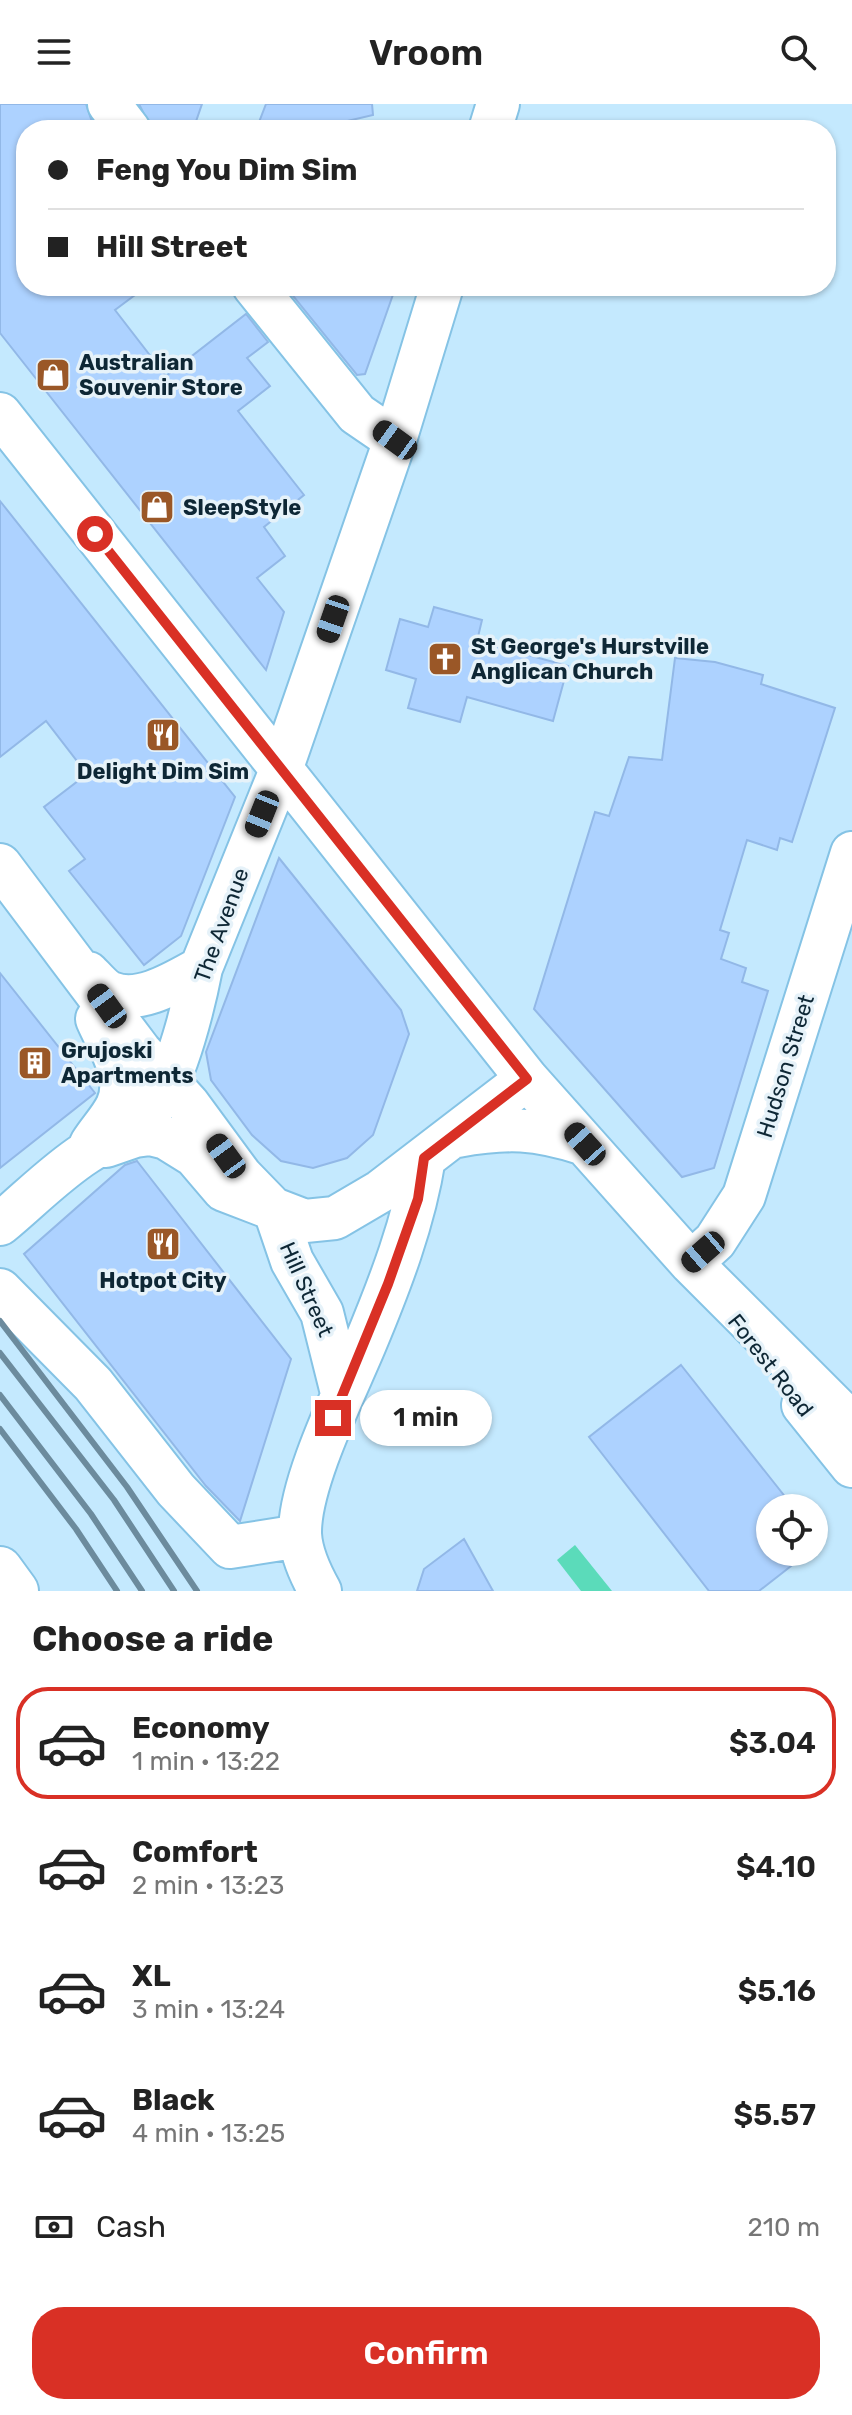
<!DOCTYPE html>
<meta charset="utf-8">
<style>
:root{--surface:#fff;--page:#f2f2f2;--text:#222;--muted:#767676;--line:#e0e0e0;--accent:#d93025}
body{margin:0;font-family:Rubik,sans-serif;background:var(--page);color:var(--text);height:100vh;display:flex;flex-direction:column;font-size:30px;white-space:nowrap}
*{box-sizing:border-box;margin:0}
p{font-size:26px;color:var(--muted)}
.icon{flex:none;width:44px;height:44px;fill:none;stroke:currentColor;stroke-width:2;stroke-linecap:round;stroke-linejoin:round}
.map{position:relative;height:1487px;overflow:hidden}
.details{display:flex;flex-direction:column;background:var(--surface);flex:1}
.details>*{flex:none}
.hud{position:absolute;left:16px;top:16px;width:820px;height:176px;border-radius:32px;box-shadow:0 2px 6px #0004;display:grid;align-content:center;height:176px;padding:0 32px;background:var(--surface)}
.controls{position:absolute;left:756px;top:1390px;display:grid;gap:16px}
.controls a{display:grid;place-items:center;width:72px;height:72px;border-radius:50%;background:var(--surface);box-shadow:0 2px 6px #0004;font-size:40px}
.end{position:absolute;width:36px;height:36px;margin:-18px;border:10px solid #d93025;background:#fff;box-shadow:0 0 0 4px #fff}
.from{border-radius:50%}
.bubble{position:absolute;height:56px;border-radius:28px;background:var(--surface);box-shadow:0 2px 6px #0004;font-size:26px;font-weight:600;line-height:56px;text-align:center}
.car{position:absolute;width:24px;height:48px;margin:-24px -12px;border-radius:10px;box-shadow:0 0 6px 2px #0007;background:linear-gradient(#222 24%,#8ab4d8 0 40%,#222 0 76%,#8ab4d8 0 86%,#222 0)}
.hud b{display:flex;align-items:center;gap:28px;height:76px;font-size:30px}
.hud b+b{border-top:2px solid var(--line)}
.hud i{width:20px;height:20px;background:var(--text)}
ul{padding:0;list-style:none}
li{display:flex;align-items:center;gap:24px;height:112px;margin:0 16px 12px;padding:0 16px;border:4px solid transparent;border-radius:32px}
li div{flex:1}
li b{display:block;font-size:30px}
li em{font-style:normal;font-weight:600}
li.on{border-color:var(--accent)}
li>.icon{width:72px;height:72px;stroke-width:1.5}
h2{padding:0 32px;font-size:36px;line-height:96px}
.pay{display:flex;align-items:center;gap:20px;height:88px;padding:0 32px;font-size:30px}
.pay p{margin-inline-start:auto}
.cta{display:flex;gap:16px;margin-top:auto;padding:16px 32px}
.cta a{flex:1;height:92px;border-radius:32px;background:var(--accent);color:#fff;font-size:32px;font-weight:600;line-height:92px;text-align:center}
header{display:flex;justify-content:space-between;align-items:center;height:104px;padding:0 32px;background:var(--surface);font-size:36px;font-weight:600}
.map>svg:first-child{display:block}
.water{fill:#5bdbba}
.building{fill:#add2ff;stroke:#92b8e7;stroke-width:2}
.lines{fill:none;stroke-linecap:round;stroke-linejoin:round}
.minor-casing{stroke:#85c3e5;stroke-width:46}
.major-casing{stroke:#85c3e5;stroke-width:48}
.minor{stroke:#fff;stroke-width:42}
.major{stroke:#fff;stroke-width:44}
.rail{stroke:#6c8b9d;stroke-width:6}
.route{stroke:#d93025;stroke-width:10}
.labels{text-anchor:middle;stroke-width:7;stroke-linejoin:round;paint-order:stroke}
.poi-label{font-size:22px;font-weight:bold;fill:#0e2735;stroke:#e6f2f9;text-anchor:start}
.street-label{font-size:22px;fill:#0e2735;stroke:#e6f2f9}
</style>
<header><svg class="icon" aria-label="menu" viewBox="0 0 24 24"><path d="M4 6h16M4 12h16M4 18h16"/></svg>Vroom<svg class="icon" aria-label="search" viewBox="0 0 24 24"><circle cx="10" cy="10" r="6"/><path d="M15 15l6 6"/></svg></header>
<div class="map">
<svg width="852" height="1487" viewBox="0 0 852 1487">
<rect width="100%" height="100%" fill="#c4e9fe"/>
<!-- water -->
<path class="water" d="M575 1441 612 1487H581L557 1456Z"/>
<!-- building -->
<path class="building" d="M0 0H86L92 18 82 26H26V182H147L115 206 166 272 246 210 268 238 247 254 270 282 238 307 304 391 264 423 285 452 257 474 284 508 266 566 0 229Z
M139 0H202L193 26H152Z
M266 0H372L373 11 309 26H256Z
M285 182H396L365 270 357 271Z
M0 397 235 693 181 832 144 861 69 767 85 755 44 703 87 670 46 617 0 653Z
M434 503 482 516 477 537 568 562 553 617 467 593 460 618 408 604 416 575 386 566 400 515 428 523Z
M675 554 715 558 763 571 761 580 835 604 792 738 780 734 777 746 747 736 720 826 729 829 721 855 746 864 742 878 768 887 714 1064 682 1073 534 905 595 708 609 712 629 653 662 656Z
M279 754 401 906 409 930 373 1031 347 1054 313 1064 281 1057 252 1031 211 976 206 948Z
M0 869 95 989 0 1064Z
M137 1057 291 1255 240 1417 206 1382 24 1150 125 1061Z
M681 1261 794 1404H770V1448H809L759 1487H709L589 1333Z
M464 1435 493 1487H417L424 1465Z"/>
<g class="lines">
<!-- minor casing -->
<g class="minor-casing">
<path id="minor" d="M109 0 129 26
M490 26 498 0
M254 182 357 310 395 336
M0 310 527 975 691 1159 852 1320
M0 761 140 947 188 1000 241 1072 275 1107 292 1157 322 1209 342 1289
M88 869C94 875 103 886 111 889 140 901 177 877 201 864
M457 1032C508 1023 535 1024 585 1040
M91 1040C99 1027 111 1015 117 1002 131 972 108 941 97 915
M106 1042 135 1032 150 1030 166 1034 195 1052 224 1086 305 1117 335 1114 381 1087 527 975
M0 1120C28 1097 55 1069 86 1049 109 1034 139 1022 156 999 177 970 194 900 201 864L281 666 395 336 442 182
M691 1159 715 1137 744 1092 852 749
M0 1186 93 1280 176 1386 230 1443 300 1432
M803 1301 852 1362
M320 1487C311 1471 301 1448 300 1430 299 1379 345 1288 365 1240 390 1180 414 1118 424 1054"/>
</g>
<!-- major casing -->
<g class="major-casing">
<path id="major" d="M0 1465 16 1487"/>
</g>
<!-- minor -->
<use href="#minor" class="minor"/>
<!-- major -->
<use href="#major" class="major"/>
<!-- rail -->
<path class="rail" d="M0 1217 127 1383 197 1487
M0 1249 114 1396 174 1487
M0 1291 91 1410 142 1487
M0 1325 76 1425 117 1487"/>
</g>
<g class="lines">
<!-- route -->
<path class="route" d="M95 430 527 975 424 1054 418 1095 388 1180 333 1314"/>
</g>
<!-- icons -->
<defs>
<g id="shop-square" transform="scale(1.8)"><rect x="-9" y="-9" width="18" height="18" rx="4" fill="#9a5727" stroke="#e6f2f9"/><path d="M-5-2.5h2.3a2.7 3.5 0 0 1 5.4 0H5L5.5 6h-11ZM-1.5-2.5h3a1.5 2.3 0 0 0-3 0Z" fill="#fff"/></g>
<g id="church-square" transform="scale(1.8)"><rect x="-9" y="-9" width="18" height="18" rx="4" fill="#9a5727" stroke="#e6f2f9"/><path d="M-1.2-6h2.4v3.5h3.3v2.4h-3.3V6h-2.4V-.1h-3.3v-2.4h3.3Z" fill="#fff"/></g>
<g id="restaurant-square" transform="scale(1.8)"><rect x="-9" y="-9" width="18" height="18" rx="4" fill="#9a5727" stroke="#e6f2f9"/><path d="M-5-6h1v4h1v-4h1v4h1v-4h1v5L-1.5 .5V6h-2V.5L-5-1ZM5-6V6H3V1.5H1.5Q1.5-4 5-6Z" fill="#fff"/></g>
<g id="building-square" transform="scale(1.8)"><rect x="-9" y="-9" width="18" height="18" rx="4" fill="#9a5727" stroke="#e6f2f9"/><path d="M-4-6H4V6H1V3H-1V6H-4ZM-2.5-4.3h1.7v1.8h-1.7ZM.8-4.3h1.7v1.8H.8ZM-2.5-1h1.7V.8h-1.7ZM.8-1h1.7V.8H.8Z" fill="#fff"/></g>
</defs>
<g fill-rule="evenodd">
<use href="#shop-square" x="53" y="271"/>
<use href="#shop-square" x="157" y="403"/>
<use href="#church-square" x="445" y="555"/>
<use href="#restaurant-square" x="163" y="631"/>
<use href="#building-square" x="35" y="959"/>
<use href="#restaurant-square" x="163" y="1140"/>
</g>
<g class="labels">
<!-- poi labels -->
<g class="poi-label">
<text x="79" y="266">Australian<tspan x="79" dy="25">Souvenir Store</tspan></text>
<text x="183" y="411">SleepStyle</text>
<text x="471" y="550">St George's Hurstville<tspan x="471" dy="25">Anglican Church</tspan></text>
<text x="163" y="675" text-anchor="middle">Delight Dim Sim</text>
<text x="61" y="954">Grujoski<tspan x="61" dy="25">Apartments</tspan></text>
<text x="163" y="1184" text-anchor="middle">Hotpot City</text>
</g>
<!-- street labels -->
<g class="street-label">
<text transform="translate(221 821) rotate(-70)" y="8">The Avenue</text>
<text transform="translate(785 962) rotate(-73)" y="8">Hudson Street</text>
<text transform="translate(307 1185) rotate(66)" y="8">Hill Street</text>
<text transform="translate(771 1261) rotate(52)" y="8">Forest Road</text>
</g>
</g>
</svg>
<div class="controls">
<a><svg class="icon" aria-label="locate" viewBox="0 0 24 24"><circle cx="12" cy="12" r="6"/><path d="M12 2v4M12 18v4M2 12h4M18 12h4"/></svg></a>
</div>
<i class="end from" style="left:95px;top:430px"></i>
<i class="end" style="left:333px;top:1314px"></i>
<div class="bubble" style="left:360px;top:1286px;width:132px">1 min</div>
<i class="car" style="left:395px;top:336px;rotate:306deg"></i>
<i class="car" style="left:333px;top:515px;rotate:199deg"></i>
<i class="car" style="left:262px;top:710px;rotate:202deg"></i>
<i class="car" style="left:107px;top:902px;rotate:324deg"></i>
<i class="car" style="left:585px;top:1040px;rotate:318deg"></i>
<i class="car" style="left:226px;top:1052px;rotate:324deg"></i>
<i class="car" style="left:703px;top:1148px;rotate:229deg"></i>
<div class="hud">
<b><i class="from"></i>Feng You Dim Sim</b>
<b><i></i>Hill Street</b>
</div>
</div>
<section class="details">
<h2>Choose a ride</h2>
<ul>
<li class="on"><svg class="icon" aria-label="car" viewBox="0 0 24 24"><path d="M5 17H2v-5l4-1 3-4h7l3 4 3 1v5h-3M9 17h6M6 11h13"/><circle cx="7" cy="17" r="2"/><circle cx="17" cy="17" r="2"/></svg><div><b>Economy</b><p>1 min · 13:22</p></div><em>$3.04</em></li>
<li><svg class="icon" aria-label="car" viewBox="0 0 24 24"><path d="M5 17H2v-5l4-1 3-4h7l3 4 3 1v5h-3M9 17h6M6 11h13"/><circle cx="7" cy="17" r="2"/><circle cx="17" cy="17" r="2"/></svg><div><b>Comfort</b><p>2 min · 13:23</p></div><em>$4.10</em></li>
<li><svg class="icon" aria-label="car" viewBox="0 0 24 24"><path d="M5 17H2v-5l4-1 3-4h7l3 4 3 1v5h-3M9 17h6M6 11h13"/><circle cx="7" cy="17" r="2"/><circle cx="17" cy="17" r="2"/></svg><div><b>XL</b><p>3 min · 13:24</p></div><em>$5.16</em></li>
<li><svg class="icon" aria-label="car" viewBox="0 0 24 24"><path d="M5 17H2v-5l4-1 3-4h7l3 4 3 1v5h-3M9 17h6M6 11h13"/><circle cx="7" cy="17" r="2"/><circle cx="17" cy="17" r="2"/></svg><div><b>Black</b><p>4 min · 13:25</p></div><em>$5.57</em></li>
</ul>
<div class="pay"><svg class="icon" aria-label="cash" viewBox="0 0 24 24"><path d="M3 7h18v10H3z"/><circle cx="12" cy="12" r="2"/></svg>Cash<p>210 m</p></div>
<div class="cta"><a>Confirm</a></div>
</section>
